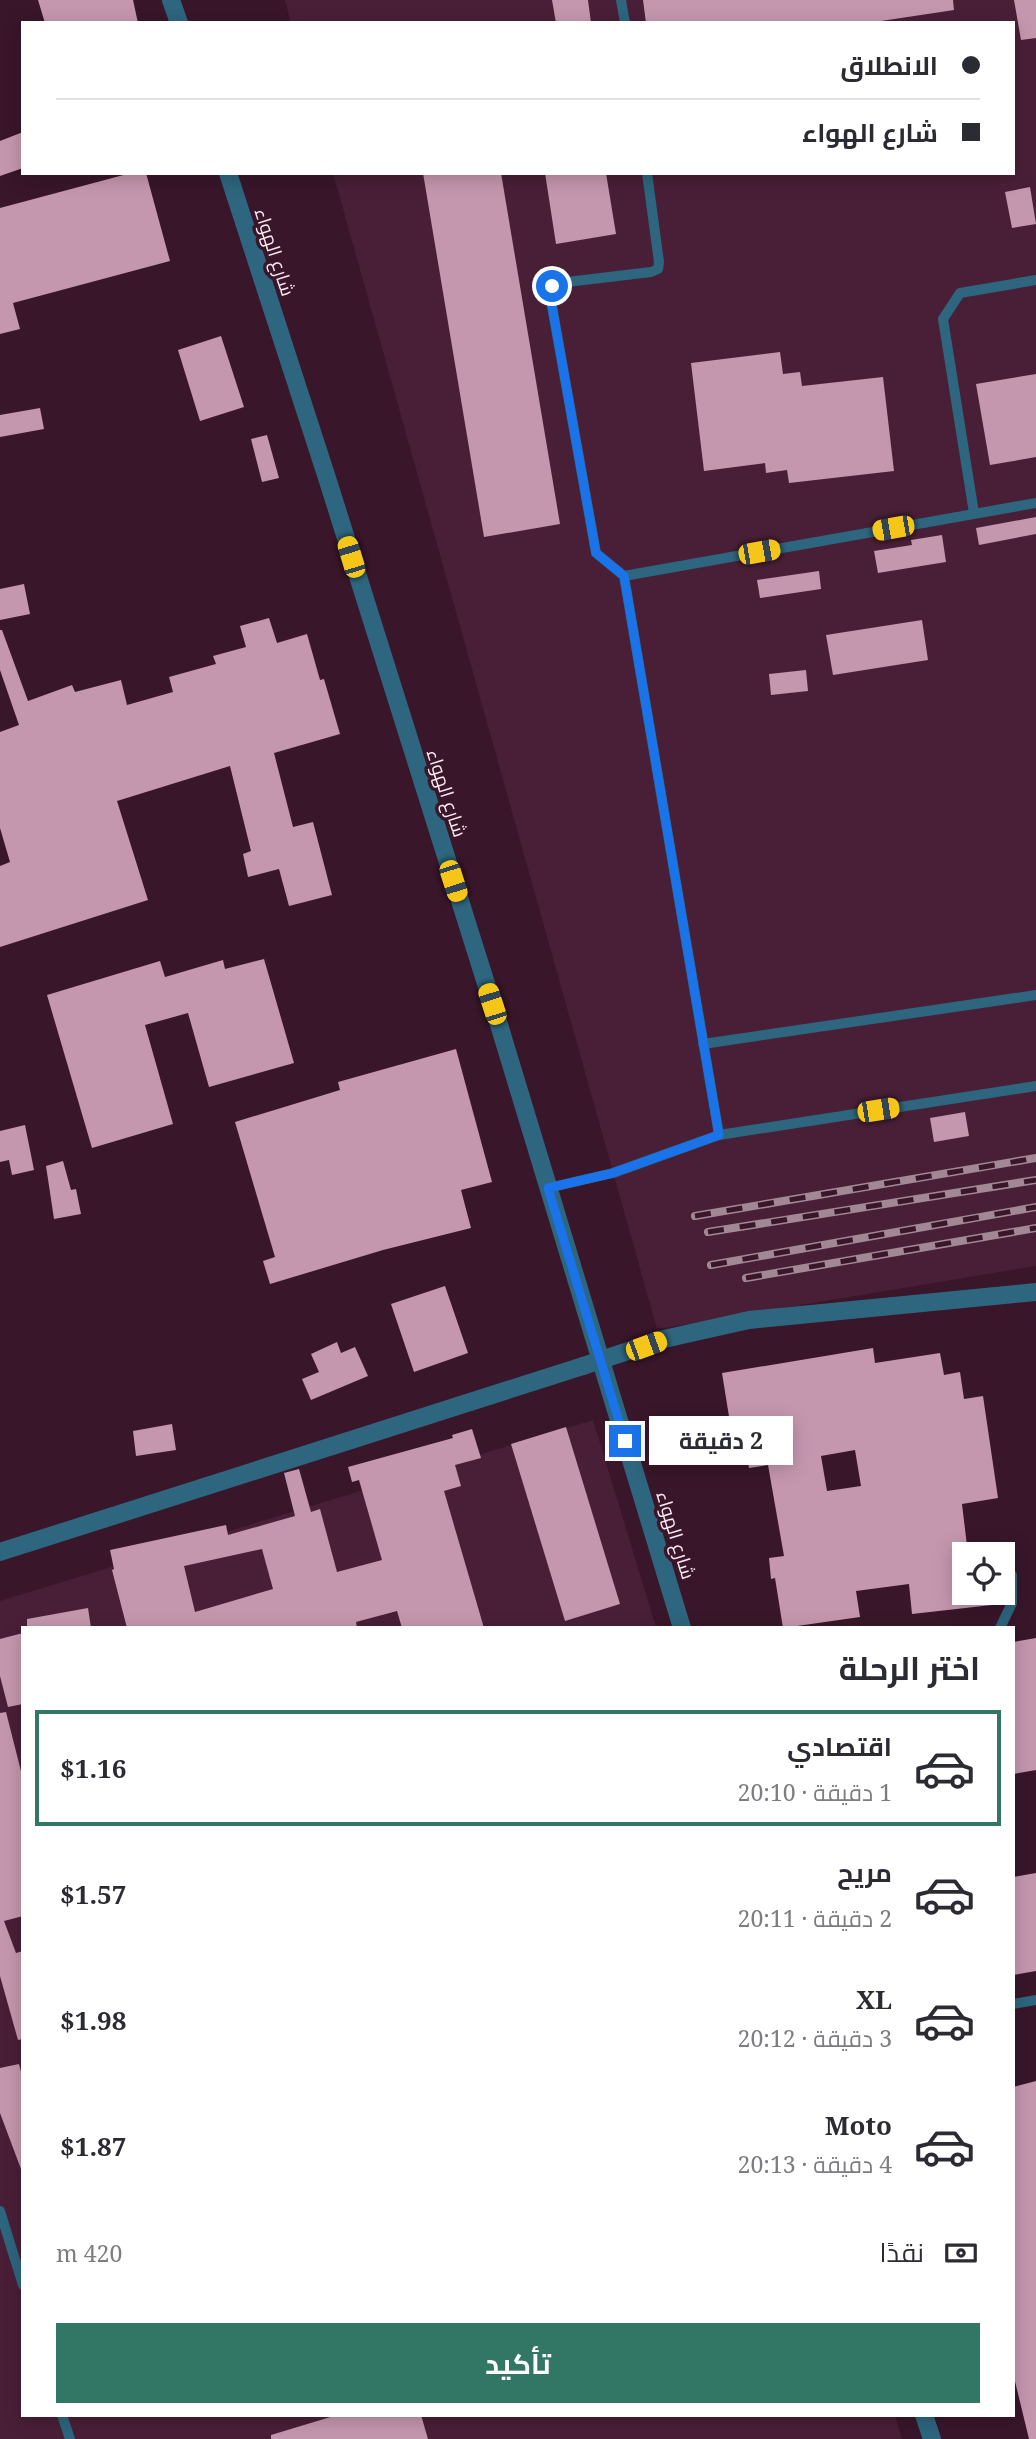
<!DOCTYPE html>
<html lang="ar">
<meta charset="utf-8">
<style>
:root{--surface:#fff;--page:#f2f2f3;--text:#2b2b33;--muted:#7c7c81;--line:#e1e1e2;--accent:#327766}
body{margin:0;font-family:"Noto Serif",Cairo,serif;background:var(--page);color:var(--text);direction:rtl;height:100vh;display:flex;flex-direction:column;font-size:26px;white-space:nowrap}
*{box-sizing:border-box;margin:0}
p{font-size:23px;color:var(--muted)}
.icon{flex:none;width:38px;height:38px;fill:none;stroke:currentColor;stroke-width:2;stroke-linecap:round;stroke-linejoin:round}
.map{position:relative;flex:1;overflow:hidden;direction:ltr}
.side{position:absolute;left:21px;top:1626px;width:994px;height:791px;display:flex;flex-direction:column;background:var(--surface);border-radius:0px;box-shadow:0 4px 18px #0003;direction:rtl}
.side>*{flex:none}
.hud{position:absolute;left:21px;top:21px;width:994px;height:154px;border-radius:0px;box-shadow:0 4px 18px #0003;direction:rtl;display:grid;align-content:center;height:154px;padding:0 35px;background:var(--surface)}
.buttons{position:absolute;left:952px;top:1542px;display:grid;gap:14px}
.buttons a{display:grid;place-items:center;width:63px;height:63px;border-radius:0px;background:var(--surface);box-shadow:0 4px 18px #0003;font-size:35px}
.end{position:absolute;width:32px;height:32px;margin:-16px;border:9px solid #1a73e8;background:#fff;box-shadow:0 0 0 4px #fff}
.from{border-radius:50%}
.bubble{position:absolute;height:49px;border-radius:0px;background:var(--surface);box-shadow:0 4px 18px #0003;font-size:23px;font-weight:700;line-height:49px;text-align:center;direction:rtl}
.car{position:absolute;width:21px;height:42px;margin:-21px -10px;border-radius:9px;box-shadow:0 0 5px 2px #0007;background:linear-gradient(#f5c518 24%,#345 0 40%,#f5c518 0 76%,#345 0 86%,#f5c518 0)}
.hud b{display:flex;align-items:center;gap:24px;height:66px;font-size:26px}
.hud b+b{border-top:2px solid var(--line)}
.hud i{width:18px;height:18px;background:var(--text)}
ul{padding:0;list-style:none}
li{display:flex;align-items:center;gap:21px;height:116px;margin:0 14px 10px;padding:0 21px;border:4px solid transparent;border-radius:0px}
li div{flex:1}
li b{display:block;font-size:26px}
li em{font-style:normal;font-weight:700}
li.selected{border-color:var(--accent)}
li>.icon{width:63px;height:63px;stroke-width:1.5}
h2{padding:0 35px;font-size:32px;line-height:84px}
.pay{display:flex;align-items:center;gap:18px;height:77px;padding:0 35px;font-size:26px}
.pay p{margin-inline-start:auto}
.primary-button{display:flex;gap:14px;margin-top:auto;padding:14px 35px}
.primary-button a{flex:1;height:80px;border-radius:0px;background:var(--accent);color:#fff;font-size:28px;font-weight:700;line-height:80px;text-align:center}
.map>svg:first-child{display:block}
.built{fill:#491f37}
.building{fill:#c597ae;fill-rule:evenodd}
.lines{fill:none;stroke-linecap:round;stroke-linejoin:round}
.service{stroke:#2d667e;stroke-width:10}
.minor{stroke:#2d667e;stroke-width:18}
.tertiary{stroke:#2d667e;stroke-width:18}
.rail-casing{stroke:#a28795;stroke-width:8}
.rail{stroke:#39162a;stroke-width:5;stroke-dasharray:16;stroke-linecap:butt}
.route{stroke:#1a73e8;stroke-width:9}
.labels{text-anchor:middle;stroke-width:7;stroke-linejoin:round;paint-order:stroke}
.street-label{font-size:19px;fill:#fce8f1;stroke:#39162a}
</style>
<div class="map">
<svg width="1036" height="2439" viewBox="0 0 1036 2439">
<rect width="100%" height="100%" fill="#39162a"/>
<!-- built -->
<path class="built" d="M285 0H1036V1266L657 1329 333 173H1013V23H291Z
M593 1420 656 1627 23 1628V2415H895L902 2439H0V1601Z"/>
<!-- building -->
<path class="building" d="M38 0H133L138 23H45Z
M552 0H588L591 23H556Z
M643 0H953L954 10 868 23H646Z
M1014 0H1036V38L1021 40Z
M23 132V168L0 176V141Z
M131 173H146L170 261 13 303 20 329 0 334V208Z
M423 173H501L560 524 484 537Z
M545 173H606L616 234 556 244Z
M1030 187 1036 224 1012 228 1005 192Z
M221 336 244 407 200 421 178 350Z
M780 352 783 374 800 372 802 386 883 377 894 471 789 483 787 470 766 473 765 463 704 471 691 363Z
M1036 374V457L990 465 976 384Z
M40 408 44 429 0 437V415Z
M267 435 279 478 262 482 251 439Z
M1036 517V534L979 545 976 528Z
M942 535 946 562 878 573 874 551 912 545 911 540Z
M819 571 821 589 760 598 757 580Z
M24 584 30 614 0 620V589Z
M269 618 277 643 307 634 320 680 324 679 340 734 274 753 293 827 313 822 332 895 289 906 279 869 248 877 243 854 251 851 230 766 117 801 148 900 0 947V866L10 862 0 828V732L19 725 0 670V630H2L28 701 72 685 75 692 121 680 127 705 173 692 169 677 216 664 213 656 246 647 240 626Z
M922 620 928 660 833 675 826 635Z
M806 670 808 691 771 695 769 674Z
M264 959 294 1063 209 1087 188 1013 145 1025 173 1124 92 1148 47 995 160 961 165 977 223 960 225 969Z
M456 1049 492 1182 461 1190 471 1228 383 1250 270 1284 263 1261 275 1257 235 1122 340 1090 338 1082Z
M965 1112 969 1136 934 1142 930 1118Z
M25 1125 34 1170 12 1175 9 1160 0 1162V1131Z
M63 1161 71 1190 76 1189 81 1214 54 1219 46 1166Z
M445 1286 468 1353 414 1372 391 1304Z
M337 1342 341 1353 355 1347 368 1376 311 1400 302 1379 319 1372 311 1354Z
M873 1348 875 1363 940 1353 944 1375 960 1372 964 1399 983 1396 998 1498 962 1504 968 1554H964V1592H1001V1604L912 1614 909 1584 856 1591 860 1617 783 1628 775 1578 771 1579 769 1558 784 1556 768 1465 749 1468 742 1427 731 1429 722 1373ZM855 1450 861 1486 827 1491 821 1456Z
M172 1424 176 1450 136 1456 133 1431Z
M566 1427 620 1604 565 1621 511 1444Z
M472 1429 481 1458 455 1465 461 1486 444 1491 484 1628H402L397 1611 356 1622 357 1628H127L112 1570 114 1569 110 1550 226 1525 228 1535 295 1516 284 1473 299 1469 311 1512 320 1509 337 1572 382 1560 359 1480 352 1482 348 1467 453 1438 452 1435ZM262 1549 273 1589 195 1612 184 1566Z
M88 1608 91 1628H27V1619Z
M23 1633V1704L8 1707 0 1676V1639Z
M1036 1638V1770L1013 1774V1642Z
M6 1712 23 1779V1916L4 1921 16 1953 23 1951V2039L18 2040 0 1976V1713Z
M1036 1873V1971L1013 1975V1877Z
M19 2064 23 2079V2169H21L0 2113V2068Z
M1036 2081V2439H1029L1013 2373V2087Z
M337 2415H421L428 2439H271V2435Z"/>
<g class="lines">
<!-- service -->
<path class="service" d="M621 0 625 23
M647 173 659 262 658 269 651 272 559 283 552 286 550 295 596 553 624 576 1036 503
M974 513 943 319 960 293 1036 280
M624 576 719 1135
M703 1044 1036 995
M548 1188 613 1173 719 1135 1036 1086
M1000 1628 1012 1603V1575
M1013 2004 1036 2000
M0 2211 23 2285
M62 2415 70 2439"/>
<!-- minor -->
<path class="minor" d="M0 1552 583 1366"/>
<!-- tertiary -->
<path class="tertiary" d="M171 0 179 23
M228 173 328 481 500 1028 682 1628
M583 1366 664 1339 749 1320 1036 1292
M924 2415 932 2439"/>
<!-- rail casing -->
<g class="rail-casing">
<path id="rail" d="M695 1216 1036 1158
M708 1232 1036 1180
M711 1265 1036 1207
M746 1278 1036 1228"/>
</g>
<!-- rail -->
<use href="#rail" class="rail"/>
</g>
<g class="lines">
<!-- route -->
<path class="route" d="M552 286 550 295 596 553 624 576 719 1135 613 1173 548 1188 625 1441"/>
</g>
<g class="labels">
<!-- street labels -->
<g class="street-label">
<text transform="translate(275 252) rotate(72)" y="7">شارع الهواء</text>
<text transform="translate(447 793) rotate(72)" y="7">شارع الهواء</text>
<text transform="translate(676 1535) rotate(73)" y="7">شارع الهواء</text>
</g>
</g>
</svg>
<div class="buttons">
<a><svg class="icon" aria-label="locate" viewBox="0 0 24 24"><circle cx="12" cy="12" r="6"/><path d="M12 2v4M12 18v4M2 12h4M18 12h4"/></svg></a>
</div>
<i class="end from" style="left:552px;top:286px"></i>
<i class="end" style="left:625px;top:1441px"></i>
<div class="bubble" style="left:649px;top:1416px;width:144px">2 دقيقة</div>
<i class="car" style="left:893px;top:528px;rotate:260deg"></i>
<i class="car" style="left:759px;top:552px;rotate:80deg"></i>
<i class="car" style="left:351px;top:557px;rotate:343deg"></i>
<i class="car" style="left:453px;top:881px;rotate:162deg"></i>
<i class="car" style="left:492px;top:1004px;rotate:342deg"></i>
<i class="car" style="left:878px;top:1110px;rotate:81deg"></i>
<i class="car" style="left:646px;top:1346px;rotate:70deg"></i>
<div class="hud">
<b><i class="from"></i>الانطلاق</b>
<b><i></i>شارع الهواء</b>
</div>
<section class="side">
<h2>اختر الرحلة</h2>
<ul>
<li class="selected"><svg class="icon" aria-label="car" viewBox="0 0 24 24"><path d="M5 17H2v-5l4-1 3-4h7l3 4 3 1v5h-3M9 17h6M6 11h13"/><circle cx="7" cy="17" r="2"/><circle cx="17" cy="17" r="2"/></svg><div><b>اقتصادي</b><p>1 دقيقة · 20:10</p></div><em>$1.16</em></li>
<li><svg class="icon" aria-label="car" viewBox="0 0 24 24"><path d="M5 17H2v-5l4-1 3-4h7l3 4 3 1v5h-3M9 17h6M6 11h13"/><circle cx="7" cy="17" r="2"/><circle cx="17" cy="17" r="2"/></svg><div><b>مريح</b><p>2 دقيقة · 20:11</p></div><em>$1.57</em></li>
<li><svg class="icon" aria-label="car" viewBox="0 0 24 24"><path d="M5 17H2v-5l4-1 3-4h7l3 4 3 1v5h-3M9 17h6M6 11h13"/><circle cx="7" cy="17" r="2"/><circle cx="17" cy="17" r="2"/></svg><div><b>XL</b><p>3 دقيقة · 20:12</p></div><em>$1.98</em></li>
<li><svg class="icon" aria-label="car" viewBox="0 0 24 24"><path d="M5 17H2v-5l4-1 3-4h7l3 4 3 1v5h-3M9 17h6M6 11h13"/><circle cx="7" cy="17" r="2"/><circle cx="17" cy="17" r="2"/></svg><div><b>Moto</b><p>4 دقيقة · 20:13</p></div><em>$1.87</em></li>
</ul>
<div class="pay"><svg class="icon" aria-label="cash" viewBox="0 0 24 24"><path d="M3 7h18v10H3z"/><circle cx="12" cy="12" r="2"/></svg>نقدًا<p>420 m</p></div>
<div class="primary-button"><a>تأكيد</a></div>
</section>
</div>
